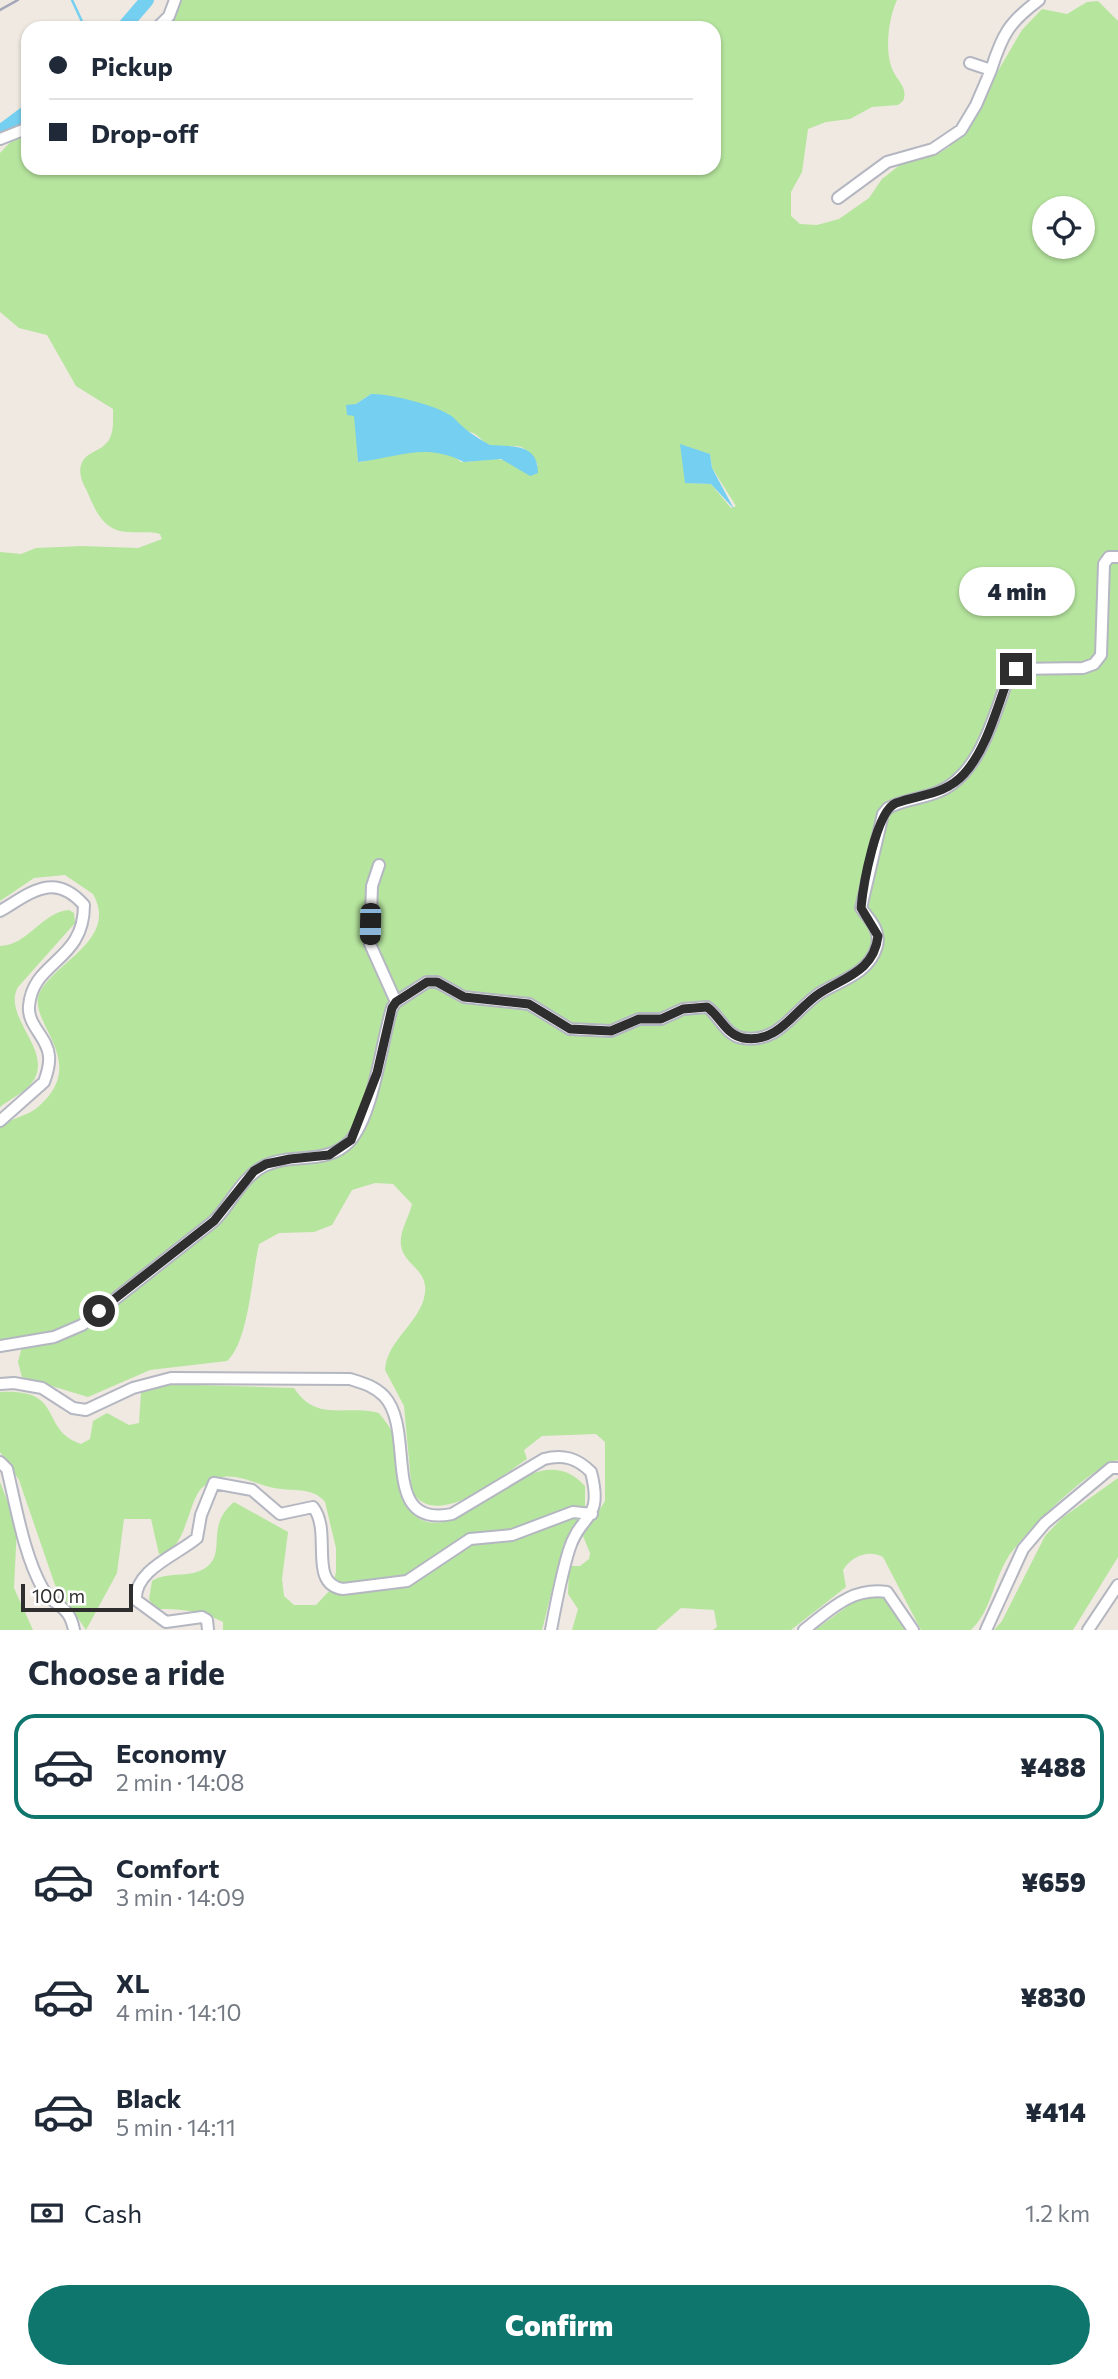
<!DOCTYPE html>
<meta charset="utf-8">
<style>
:root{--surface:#fff;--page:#f2f2f3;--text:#1f2937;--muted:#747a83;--line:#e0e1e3;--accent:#0f766e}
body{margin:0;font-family:Commissioner,sans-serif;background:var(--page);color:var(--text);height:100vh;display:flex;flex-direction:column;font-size:26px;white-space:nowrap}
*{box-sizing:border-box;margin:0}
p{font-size:23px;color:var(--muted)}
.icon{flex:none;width:38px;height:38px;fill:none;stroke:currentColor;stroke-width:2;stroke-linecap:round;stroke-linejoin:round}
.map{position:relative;height:1630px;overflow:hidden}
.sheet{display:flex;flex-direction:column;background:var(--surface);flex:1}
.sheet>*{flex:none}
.banner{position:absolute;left:21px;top:21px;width:700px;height:154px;border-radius:21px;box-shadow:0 2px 5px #0004;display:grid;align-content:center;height:154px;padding:0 28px;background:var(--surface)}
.fabs{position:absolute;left:1032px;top:196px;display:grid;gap:14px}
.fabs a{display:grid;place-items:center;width:63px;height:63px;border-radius:50%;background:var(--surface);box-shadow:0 2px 5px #0004;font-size:35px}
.scale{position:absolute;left:21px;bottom:18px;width:112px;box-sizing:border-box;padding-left:7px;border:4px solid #2e2e2e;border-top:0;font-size:19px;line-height:24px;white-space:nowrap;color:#2e2e2e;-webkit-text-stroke:5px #fff;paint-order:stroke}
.end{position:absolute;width:32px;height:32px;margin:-16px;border:9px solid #2e2e2e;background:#fff;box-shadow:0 0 0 4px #fff}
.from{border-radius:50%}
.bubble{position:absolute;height:49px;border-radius:24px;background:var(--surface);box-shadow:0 2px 5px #0004;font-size:23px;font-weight:800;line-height:49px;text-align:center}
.car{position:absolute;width:21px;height:42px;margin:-21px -10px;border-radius:9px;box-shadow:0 0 5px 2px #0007;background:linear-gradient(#222 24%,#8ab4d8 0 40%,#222 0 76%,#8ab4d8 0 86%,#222 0)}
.banner b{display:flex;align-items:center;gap:24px;height:66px;font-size:26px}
.banner b+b{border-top:2px solid var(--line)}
.banner i{width:18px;height:18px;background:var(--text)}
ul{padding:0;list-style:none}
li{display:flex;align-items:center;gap:21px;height:105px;margin:0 14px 10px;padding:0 14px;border:4px solid transparent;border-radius:21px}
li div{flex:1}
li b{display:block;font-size:26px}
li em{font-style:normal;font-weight:800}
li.active{border-color:var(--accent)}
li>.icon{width:63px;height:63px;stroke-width:1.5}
h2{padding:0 28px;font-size:32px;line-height:84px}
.pay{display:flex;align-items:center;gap:18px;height:77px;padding:0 28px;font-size:26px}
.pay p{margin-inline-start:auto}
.button{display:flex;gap:14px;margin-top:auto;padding:14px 28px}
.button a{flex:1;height:80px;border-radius:42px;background:var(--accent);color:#fff;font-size:28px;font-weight:800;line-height:80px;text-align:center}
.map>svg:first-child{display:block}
.green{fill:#b6e59e;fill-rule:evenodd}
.water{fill:#75cff0}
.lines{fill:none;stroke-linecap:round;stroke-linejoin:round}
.stream{stroke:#75cff0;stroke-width:2.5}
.river{stroke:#75cff0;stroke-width:14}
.minor-casing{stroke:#b4b7c1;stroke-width:14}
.minor{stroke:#fff;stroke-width:10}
.rail{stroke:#a3a6b8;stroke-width:2.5}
.route{stroke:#2e2e2e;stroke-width:9}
</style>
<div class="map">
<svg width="1118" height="1630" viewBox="0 0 1118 1630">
<rect width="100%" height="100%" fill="#efe9e1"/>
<!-- green -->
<path class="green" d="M180 0H897C889 17 885 47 891 66 895 80 909 86 903 101L898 105 872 107 850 119 826 122 808 129 802 172 791 192V216L800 224 817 225 839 219 869 198 882 179 910 157 934 156 949 147 964 129 1022 30 1042 9 1067 14 1087 2 1098 1 1118 21V1460C1089 1468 1023 1533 1007 1559 993 1582 991 1611 971 1630H921L883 1557C868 1549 852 1556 843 1570L846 1587 791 1630H713L717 1627 714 1610 681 1608 656 1630H572L578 1609 568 1594 569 1566H580L589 1559 590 1553 583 1536 605 1501V1442L596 1434 542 1436 524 1450 527 1459C501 1476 438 1531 412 1492L404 1406 385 1370C387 1339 421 1323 425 1293 428 1269 404 1265 401 1246 399 1231 409 1218 412 1204L393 1184 375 1183 352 1190 332 1225 314 1232 279 1233 259 1244C252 1273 249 1342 227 1361L150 1370 88 1397 22 1377 18 1362 22 1346 0 1344V1126C11 1119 31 1114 38 1107 93 1060 22 1020 41 990 59 960 118 938 93 894L65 875 34 878 0 901V552L21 554 36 548 82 546 138 548 162 539 160 534C150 531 139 533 128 532 102 531 95 509 86 489 81 480 77 468 84 459 87 455 92 453 97 450 115 441 113 427 113 409L76 386 47 335 19 328 0 312V153L18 134 28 129V168H714V28H163ZM1045 208H1083V247H1045ZM371 394 456 421C461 429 465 430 473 433 480 436 483 444 491 445 515 451 521 436 538 465L524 472C498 451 489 462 461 462 434 438 389 458 358 462L356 404ZM681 445 710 454 712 468 736 506 731 508 711 484 690 483Z
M69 910 74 913 75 923 18 987C1 1018 57 1052 31 1084 23 1093 9 1100 0 1107V946C27 946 42 912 69 910Z
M165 1384 294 1388C317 1423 345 1404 379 1413 384 1420 391 1427 393 1436 401 1460 391 1494 412 1513 459 1559 530 1425 585 1486V1508L564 1543 542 1630H223V1622C200 1610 180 1609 155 1609L149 1599 152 1581C168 1570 194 1580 209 1565 225 1550 206 1525 234 1502L288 1532 282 1579 284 1596 294 1605H316L332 1588 336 1572V1548L325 1502C314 1488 296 1491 281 1489 262 1488 243 1474 223 1477 216 1478 204 1485 200 1490 187 1507 185 1553 159 1554L151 1519H124L117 1573 86 1630 55 1585 19 1480 0 1452V1392C66 1388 38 1429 81 1444L90 1439 93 1421 107 1413 129 1425 139 1423 141 1393Z
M1118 1478V1557L1073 1630H994L1002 1621 1045 1536 1062 1518Z
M0 1482 17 1526 14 1588 33 1630H0Z
M863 1595 886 1598 913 1630H815Z"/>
<!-- water -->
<path class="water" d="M371 394C388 393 445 407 455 419 465 430 477 438 490 445 511 447 538 442 538 473L530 476 501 459 464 462C425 442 399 457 358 462L354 416 347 415 346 405 356 404Z
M680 444 710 454 712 468 734 509 711 484 685 483Z"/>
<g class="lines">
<!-- stream -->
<path class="stream" d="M72 0 85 28"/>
<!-- river -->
<path class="river" d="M123 28 147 0
M0 132 28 111"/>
<!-- minor casing -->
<g class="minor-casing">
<path id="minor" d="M157 28 169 16 175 0
M991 70C1002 35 1009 22 1039 0
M0 139 28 128
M838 198 887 162 933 149 961 130 976 105 991 70 970 63
M379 865 372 886 370 944 396 1002
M0 911C31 893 54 871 84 905 84 962 33 960 29 1006 27 1025 48 1038 49 1056 50 1065 47 1074 44 1082L0 1121
M0 1346 54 1337 82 1325 214 1221C231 1204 242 1177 264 1166 292 1152 327 1166 350 1141 374 1113 381 1044 392 1008L396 1002 427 982H437L464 997 529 1004 570 1029 611 1031 639 1019H661L683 1009 707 1007C720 1016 726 1036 743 1038 779 1044 794 1010 820 993 841 980 869 974 877 946 881 930 869 919 861 908L883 814 888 808C904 799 923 799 940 791 981 773 994 714 1009 676L1015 669 1083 668 1094 664 1101 655 1104 564 1109 557H1118
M0 1384 14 1383 42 1388 73 1408 86 1410 133 1388 171 1378 350 1379C363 1383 374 1386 384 1396 417 1431 378 1529 452 1514L544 1459C563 1454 577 1458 591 1472 604 1522 580 1513 569 1550 561 1576 556 1603 551 1630
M0 1462 7 1469C16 1506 24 1556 43 1589 54 1608 69 1603 74 1630
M208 1630 207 1620 202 1617 166 1622 136 1600C134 1570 177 1555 197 1538L201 1515 214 1483 252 1490 280 1514 313 1507C333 1532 307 1584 343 1589L407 1581 470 1539 512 1535 573 1512 592 1514
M804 1630C830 1610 851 1587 887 1592L913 1630
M986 1630 1023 1549 1045 1523 1111 1468H1118
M1088 1630 1118 1585"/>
</g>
<!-- minor -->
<use href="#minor" class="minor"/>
<!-- rail -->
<path class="rail" d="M0 10 18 0"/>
</g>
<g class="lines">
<!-- route -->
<path class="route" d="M99 1311 214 1221 254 1171 266 1164 290 1159 329 1155 351 1140 377 1073 392 1008 396 1002 427 982H437L464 997 529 1004 570 1029 611 1031 639 1019H661L683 1009 707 1007C720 1016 726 1035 743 1038 779 1044 794 1010 820 993 845 977 874 971 878 936L861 908C863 886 876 811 896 803 921 794 945 795 964 774 987 749 997 707 1009 676L1016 669"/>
</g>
</svg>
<div class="fabs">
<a><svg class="icon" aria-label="locate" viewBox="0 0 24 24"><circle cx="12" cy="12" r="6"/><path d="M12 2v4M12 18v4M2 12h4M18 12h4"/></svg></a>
</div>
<div class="scale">100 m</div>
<i class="end from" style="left:99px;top:1311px"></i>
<i class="end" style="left:1016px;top:669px"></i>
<div class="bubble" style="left:959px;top:567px;width:116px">4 min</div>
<i class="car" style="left:370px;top:924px;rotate:181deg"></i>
<div class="banner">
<b><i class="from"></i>Pickup</b>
<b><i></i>Drop-off</b>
</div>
</div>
<section class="sheet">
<h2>Choose a ride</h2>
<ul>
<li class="active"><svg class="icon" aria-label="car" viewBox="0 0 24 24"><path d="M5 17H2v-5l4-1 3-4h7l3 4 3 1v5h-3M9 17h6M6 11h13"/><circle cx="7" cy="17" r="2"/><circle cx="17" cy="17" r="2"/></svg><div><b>Economy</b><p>2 min · 14:08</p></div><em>¥488</em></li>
<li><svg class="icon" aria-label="car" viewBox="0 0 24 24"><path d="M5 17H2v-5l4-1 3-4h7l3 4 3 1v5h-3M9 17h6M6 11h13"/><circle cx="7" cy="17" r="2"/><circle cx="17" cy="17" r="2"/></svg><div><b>Comfort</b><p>3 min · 14:09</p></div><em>¥659</em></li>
<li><svg class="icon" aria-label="car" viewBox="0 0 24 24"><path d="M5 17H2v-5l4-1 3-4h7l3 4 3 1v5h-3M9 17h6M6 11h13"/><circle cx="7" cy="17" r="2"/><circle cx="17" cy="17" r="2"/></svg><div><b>XL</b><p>4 min · 14:10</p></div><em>¥830</em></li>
<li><svg class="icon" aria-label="car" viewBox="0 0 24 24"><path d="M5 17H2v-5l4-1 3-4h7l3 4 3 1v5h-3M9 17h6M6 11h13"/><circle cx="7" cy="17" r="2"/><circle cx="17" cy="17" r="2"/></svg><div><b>Black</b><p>5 min · 14:11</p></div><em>¥414</em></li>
</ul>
<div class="pay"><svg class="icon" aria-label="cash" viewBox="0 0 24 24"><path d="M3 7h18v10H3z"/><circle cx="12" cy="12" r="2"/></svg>Cash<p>1.2 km</p></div>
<div class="button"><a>Confirm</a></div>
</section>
